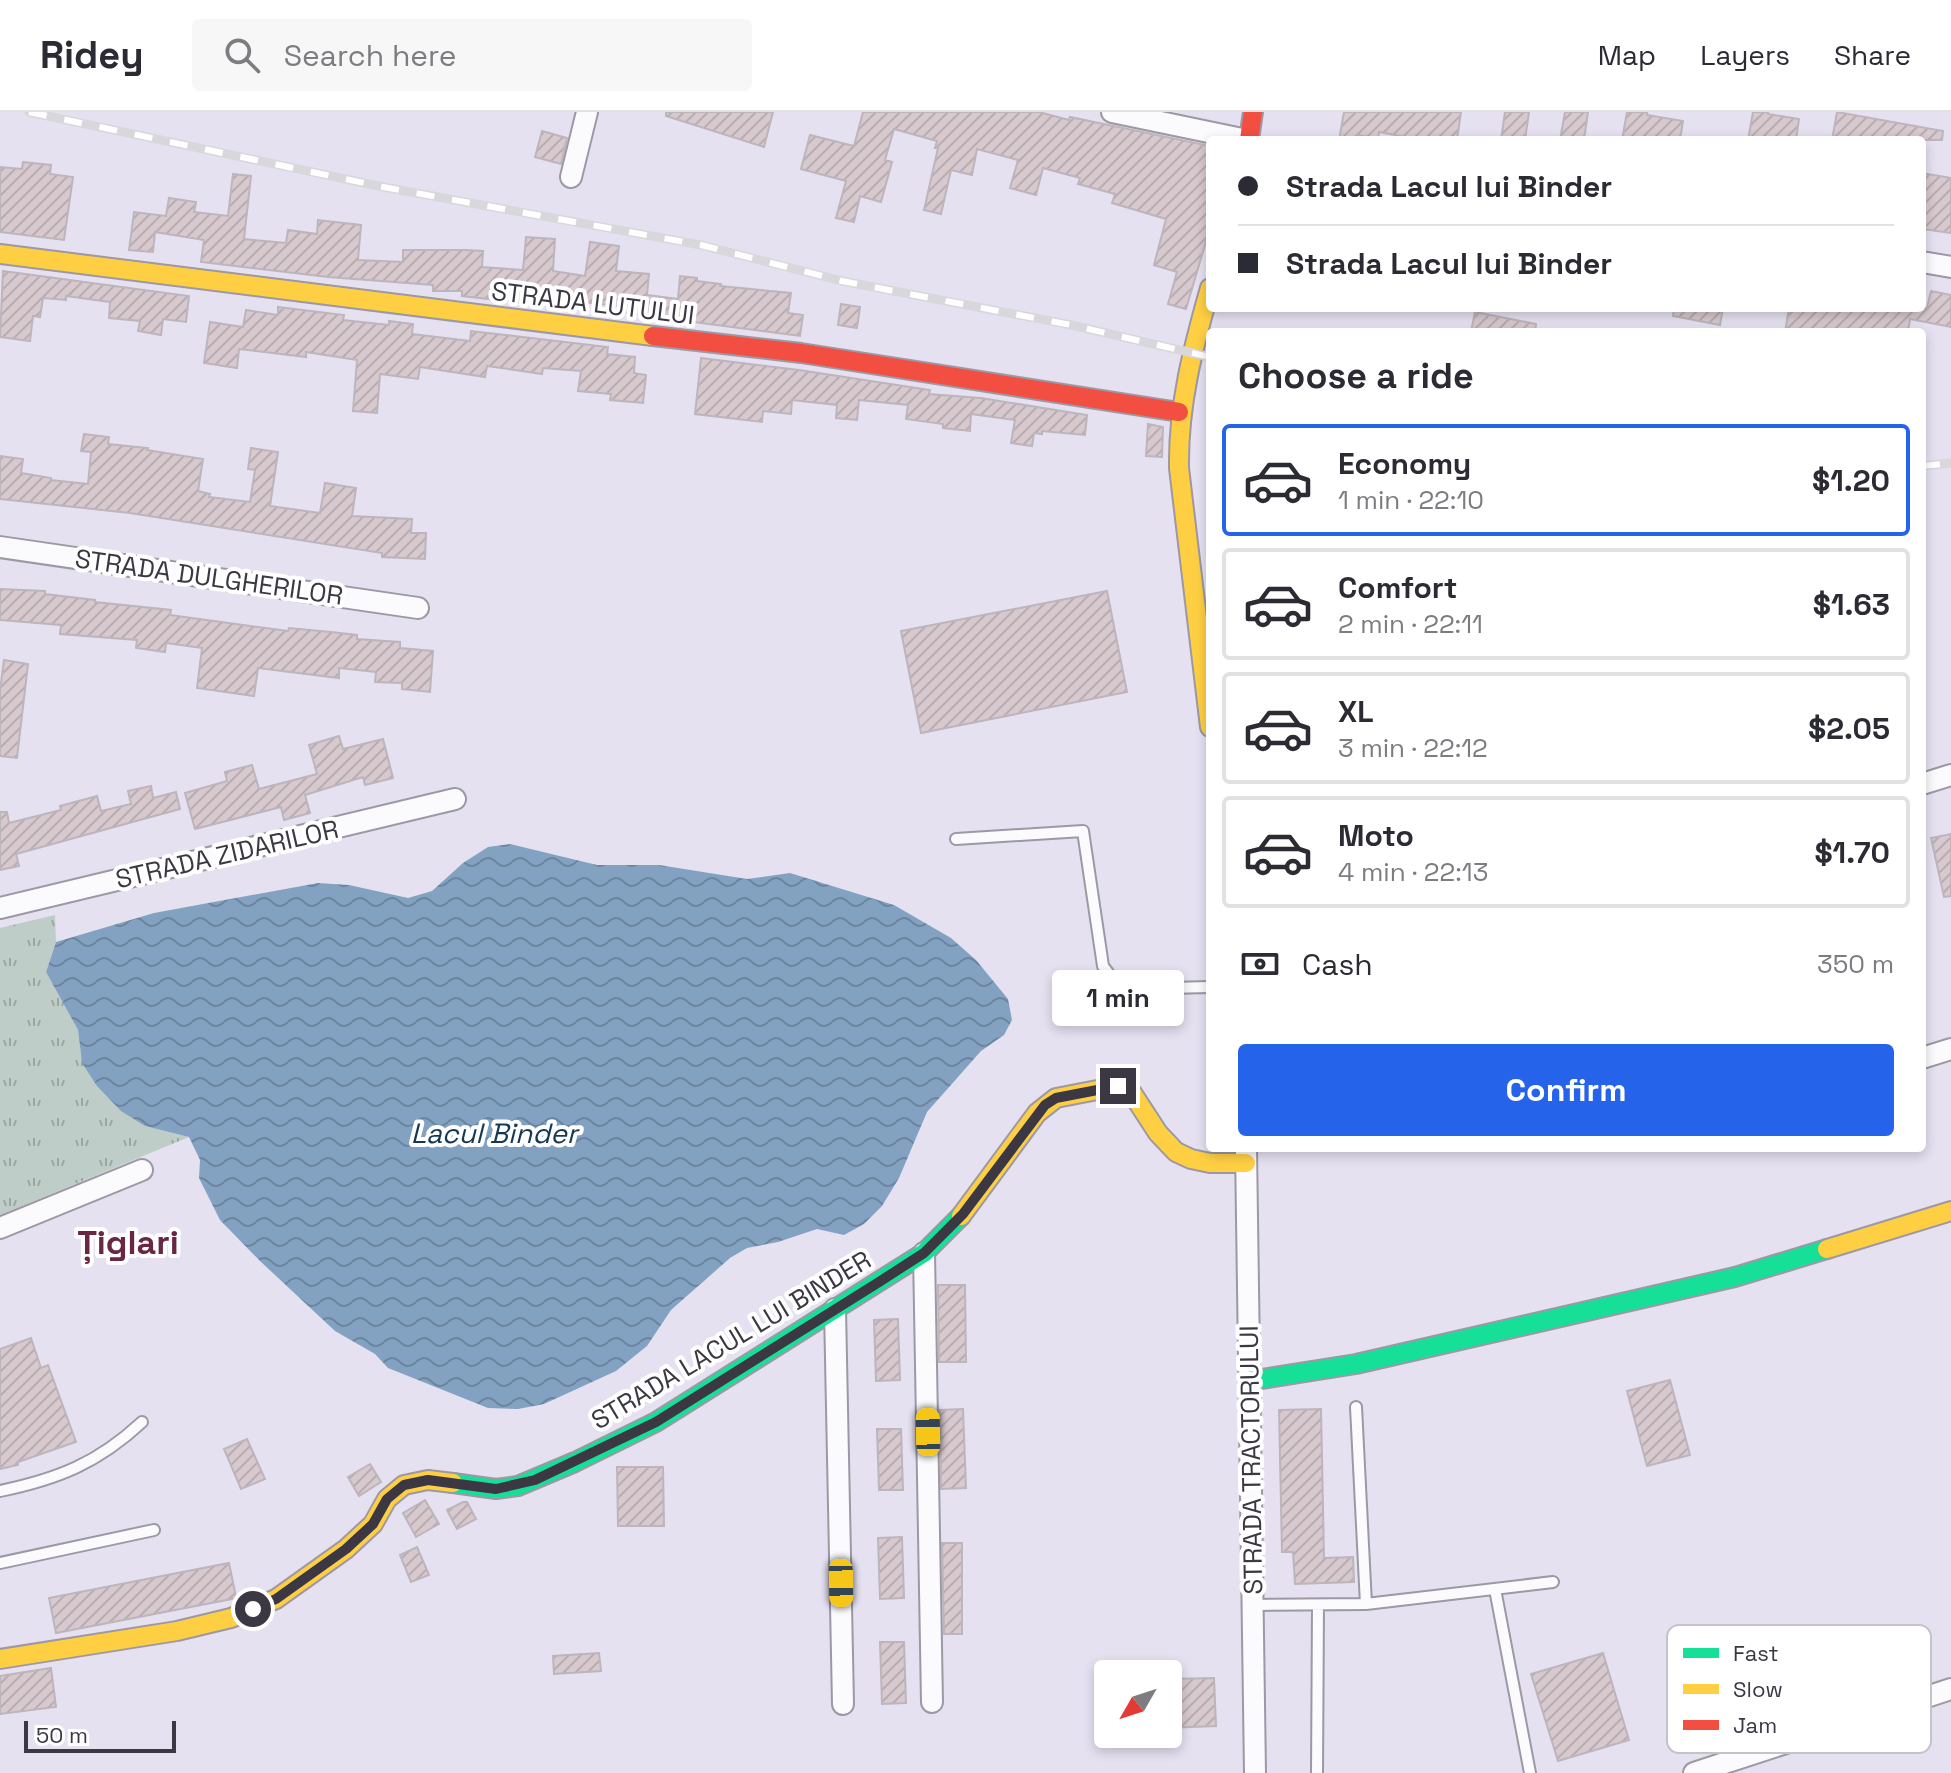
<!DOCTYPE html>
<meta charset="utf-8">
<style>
:root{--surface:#fff;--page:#f7f7f7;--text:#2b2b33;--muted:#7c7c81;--line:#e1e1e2;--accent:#2563eb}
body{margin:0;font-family:"Space Grotesk",sans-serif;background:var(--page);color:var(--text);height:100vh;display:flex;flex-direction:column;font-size:30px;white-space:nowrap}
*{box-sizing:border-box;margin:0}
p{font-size:26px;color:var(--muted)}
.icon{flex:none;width:44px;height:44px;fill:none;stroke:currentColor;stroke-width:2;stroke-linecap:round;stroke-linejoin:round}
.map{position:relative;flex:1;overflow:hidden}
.side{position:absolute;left:1206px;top:216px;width:720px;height:824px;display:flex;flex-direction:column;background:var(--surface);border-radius:8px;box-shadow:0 4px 12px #0003}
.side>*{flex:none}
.hud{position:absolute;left:1206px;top:24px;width:720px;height:176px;border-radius:8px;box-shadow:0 4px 12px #0003;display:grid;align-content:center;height:176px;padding:0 32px;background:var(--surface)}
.needle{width:52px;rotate:231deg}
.tools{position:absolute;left:1094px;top:1548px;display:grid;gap:16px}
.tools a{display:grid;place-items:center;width:88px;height:88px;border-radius:8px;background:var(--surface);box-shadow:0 4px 12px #0003;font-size:40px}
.scale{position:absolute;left:24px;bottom:20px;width:152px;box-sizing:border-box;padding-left:8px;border:4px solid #3b3843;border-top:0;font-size:22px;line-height:28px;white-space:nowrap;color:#3b3843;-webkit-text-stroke:6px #fff;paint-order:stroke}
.end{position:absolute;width:36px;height:36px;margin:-18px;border:10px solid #3b3843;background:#fff;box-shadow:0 0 0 4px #fff}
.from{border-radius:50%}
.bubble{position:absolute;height:56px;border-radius:8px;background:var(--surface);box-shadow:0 4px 12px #0003;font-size:26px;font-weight:700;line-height:56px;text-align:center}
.car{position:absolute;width:24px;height:48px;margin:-24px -12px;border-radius:10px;box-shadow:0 0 6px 2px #0007;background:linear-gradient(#f5c518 24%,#345 0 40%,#f5c518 0 76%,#345 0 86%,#f5c518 0)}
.hud b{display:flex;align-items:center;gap:28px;height:76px;font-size:30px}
.hud b+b{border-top:2px solid var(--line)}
.hud i{width:20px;height:20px;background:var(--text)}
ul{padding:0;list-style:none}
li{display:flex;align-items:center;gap:24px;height:112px;margin:0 16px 12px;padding:0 16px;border:4px solid var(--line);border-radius:8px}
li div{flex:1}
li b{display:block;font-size:30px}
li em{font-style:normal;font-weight:700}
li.on{border-color:var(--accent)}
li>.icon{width:72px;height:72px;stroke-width:1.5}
h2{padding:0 32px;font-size:36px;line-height:96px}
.pay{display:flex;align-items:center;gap:20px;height:88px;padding:0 32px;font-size:30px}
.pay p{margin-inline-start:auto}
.cta{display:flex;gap:16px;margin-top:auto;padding:16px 32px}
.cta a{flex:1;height:92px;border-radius:8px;background:var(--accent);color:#fff;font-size:32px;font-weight:700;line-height:92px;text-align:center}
header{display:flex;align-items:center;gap:48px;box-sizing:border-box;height:112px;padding:0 40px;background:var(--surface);border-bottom:2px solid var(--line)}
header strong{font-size:38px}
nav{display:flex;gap:44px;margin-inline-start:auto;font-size:28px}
.search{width:560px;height:72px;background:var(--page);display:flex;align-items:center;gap:20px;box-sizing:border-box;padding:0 28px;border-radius:8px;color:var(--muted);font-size:30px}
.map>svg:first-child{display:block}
.grass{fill:url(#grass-tufts)}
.water{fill:url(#water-waves)}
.building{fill:url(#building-hatch);stroke:#bdb5bc;stroke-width:2}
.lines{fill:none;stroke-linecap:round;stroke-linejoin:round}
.lane-casing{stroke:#9c98a4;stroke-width:14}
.street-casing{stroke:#9c98a4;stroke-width:24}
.fast-casing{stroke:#9c98a4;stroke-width:22}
.slow-casing{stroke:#9c98a4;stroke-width:22}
.jam-casing{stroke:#9c98a4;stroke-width:22}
.lane{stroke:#fbfafd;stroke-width:10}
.street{stroke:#fbfafd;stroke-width:20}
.fast{stroke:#16e098;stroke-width:18}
.slow{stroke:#ffcf43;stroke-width:18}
.jam{stroke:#f24e42;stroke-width:18}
.rail-casing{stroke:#d8d7db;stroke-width:9}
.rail{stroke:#fff;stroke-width:6;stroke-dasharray:18;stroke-linecap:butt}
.route{stroke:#3b3843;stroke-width:10}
.labels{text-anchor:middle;stroke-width:8;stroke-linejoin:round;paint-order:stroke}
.street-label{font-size:26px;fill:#3b3843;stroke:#fff}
.water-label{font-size:28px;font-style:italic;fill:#143955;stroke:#fff}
.district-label{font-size:34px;font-weight:bold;fill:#692744;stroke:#fff}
.key{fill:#fff;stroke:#c4c3c7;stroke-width:2}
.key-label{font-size:22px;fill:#3b3843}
</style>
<header>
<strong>Ridey</strong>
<div class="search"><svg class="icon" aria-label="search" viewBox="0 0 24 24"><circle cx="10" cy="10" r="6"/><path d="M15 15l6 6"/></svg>Search here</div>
<nav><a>Map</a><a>Layers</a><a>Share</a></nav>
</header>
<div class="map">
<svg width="1951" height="1661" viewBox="0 0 1951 1661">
<defs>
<pattern id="grass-tufts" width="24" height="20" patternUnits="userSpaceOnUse" patternTransform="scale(2)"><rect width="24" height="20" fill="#becdc8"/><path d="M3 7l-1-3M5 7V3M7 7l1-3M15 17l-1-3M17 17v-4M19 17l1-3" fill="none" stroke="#9ca7a4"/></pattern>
<pattern id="water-waves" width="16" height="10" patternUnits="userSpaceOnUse" patternTransform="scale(2)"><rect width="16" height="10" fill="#83a2c2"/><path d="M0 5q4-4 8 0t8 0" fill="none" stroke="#6c859f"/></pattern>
<pattern id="building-hatch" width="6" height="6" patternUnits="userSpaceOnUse" patternTransform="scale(2)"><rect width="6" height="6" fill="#d7c9ce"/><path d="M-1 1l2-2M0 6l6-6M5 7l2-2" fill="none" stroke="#b9adb2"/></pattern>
</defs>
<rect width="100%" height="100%" fill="#e6e1f1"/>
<!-- grass -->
<path class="grass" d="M55 803 56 830 46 860 78 918 82 951 145 1014 189 1025 0 1103V816Z"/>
<!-- water -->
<path class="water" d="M510 732 597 753H659L747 767 790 761 894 793 951 826 976 848 1008 887 1012 908 1004 923 981 939 927 1000 899 1066 882 1094 864 1112 844 1123 817 1117 778 1130 747 1136 730 1146 671 1198 647 1234 616 1259 544 1292 518 1297 488 1296 388 1256 375 1242 335 1219 260 1149 220 1108 199 1066 200 1048 189 1025 145 1014 121 999 97 974 82 951 78 918 46 860 56 830 154 801 318 771 349 773 408 786 432 779 463 751 488 735Z"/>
<!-- building -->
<path class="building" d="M666 0H773L764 35 666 4Z
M863 0H1039L1069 8 1070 5 1210 34V116L1186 197 1168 192 1177 160 1154 153 1166 107 1112 91 1115 82 1078 72 1080 66 1043 56 1036 83 1010 76 1018 48 977 37 972 63 951 58 941 102 924 98 938 36H935L937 29 894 17 885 48 892 50 881 90 860 84 854 110 836 106 846 69 801 57 810 23 854 34Z
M1344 0H1461L1457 28H1421L1379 20 1378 27 1358 23 1357 28H1339Z
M1505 0H1529L1525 28H1501Z
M1565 0H1588L1584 28H1560Z
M1627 0H1647V3L1683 9 1680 28H1622Z
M1753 0H1768V2L1799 7 1796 28H1748Z
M1837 0 1943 19 1942 28H1832Z
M542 19 567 26 561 52 535 45Z
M23 50 51 53 50 62 73 65 64 128 0 120V55L22 57Z
M1922 61 1951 66V121L1922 117Z
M233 62 251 64 244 127 286 131 288 118 317 122 318 108 361 113 358 148 403 150V138H465L483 139 482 155 523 158 526 125 555 127 553 159 585 164 590 130 619 134 616 159 649 162 647 183 678 187 680 164 697 166V169L721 172 720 174 791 181 788 201 803 203 800 224 617 200 618 194 572 189 571 194 536 189V192L524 191 462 184V179H433V173L328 165 201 150 204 128 155 120 153 140 129 138 134 100 166 104 169 86 196 90 194 100 228 104Z
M3 159 189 184 186 210 163 207 161 223 138 219 140 209 109 206 110 190 66 184V188L43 186 40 205 33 204 30 229 0 225Z
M1931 179 1951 183V215L1910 207 1908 220H1785L1789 196H1927Z
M841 192 860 195 857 216 838 213Z
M278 195 344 203 343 208 389 213V209L413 212 412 222 470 229 471 219 608 235 607 242 635 245 634 261 646 263 643 291 610 288 611 282 578 279 581 259 543 256 542 262 487 254 485 265 420 255 418 267 380 262 377 301 353 299 357 248 306 240V245L239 237 237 256 204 251 210 210 243 215 246 198 278 203Z
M1674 196H1723L1720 213 1673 204Z
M1475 200 1536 212 1535 220H1471Z
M701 246 799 258 930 278 929 282 981 286 1087 303 1085 323 1042 319V322L1034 321 1032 334 1011 331 1015 308 971 302 970 319 943 316V312L906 307 908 293 859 288 857 308 836 306 837 293 792 288 791 302 763 299 762 310 695 302Z
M1148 312 1163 315 1162 345 1146 344Z
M84 322 109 325 108 332 148 336 147 338 203 347 198 379 210 382 209 385 250 390 255 358 248 357 251 336 278 340 270 394 320 401 325 371 356 376 352 404 412 407 411 421H426L425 447 382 445V441L130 401 0 387V344L23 347 21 361 51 366V368L88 372 91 340 81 339Z
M0 477 45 479V482L95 488V490L171 498 170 503 288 519 289 516 331 520 357 523V527L400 530V536L433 539 430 580 402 577V571L375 570 376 560 339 556V566L258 556 254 584 197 576 202 536 166 531 165 540 136 536 137 528 60 522 61 513 0 508Z
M1107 479 1127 580 921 621 901 519Z
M4 548 28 552 17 646 0 644V578Z
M339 624 343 637 383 627 393 666 365 673 363 665 305 683 310 701 284 708 281 695 195 717 185 681 227 669 225 660 252 653 259 677 317 662 309 633Z
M151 674 153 686 176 680 180 697 16 742 19 754 0 758V700H7L9 711 61 698 60 694 97 684 101 699 131 692 128 679Z
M1951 722V784L1944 785 1931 726Z
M938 1173H965L966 1250H939Z
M898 1207 900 1268 876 1269 874 1208Z
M31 1226 41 1256 48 1253 76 1330 18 1350V1353L0 1357V1237Z
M1670 1268 1690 1343 1647 1354 1627 1279Z
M963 1297 966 1376 941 1377 940 1298Z
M1321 1297 1324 1446 1353 1445 1354 1470 1295 1472 1293 1440H1282L1279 1298Z
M877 1317H901L903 1378H879Z
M247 1327 265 1367 241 1377 224 1337Z
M370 1352 381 1370 359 1384 348 1365Z
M617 1355H663L664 1414H618Z
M425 1388 439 1412 416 1425 403 1401Z
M463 1390H467L476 1407 457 1417 447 1398Z
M902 1425 904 1486 880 1487 878 1426Z
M942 1431H962V1522H944Z
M417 1435 429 1463 411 1470 400 1443Z
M229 1451 236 1485 232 1487 56 1521 49 1486Z
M880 1530H904L906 1591 882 1592Z
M599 1541 601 1559 554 1562 553 1544Z
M1603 1541 1629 1628 1558 1649 1531 1562Z
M51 1556 56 1595 0 1602V1564Z
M1214 1566 1216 1614 1168 1616V1567Z"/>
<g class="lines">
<!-- lane casing -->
<g class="lane-casing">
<path id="lane" d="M956 727 1083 719 1103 854 1114 869 1127 877 1210 875
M1356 1295 1366 1492
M0 1379C58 1367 98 1351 142 1310
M0 1451 154 1418
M1495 1477 1530 1661
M1253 1493 1366 1492 1553 1470
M1317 1661 1318 1493"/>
</g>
<!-- street casing -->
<g class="street-casing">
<path id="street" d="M1112 0 1247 28
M571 65 587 0
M1922 150 1951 155
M0 435 418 496
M1922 672 1951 663
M0 796 455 687
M1922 946 1951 937
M1246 1036 1255 1661
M0 1116 142 1058
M924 1141 932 1590
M835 1197 843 1592
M1694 1661 1951 1577"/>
</g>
<!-- fast casing -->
<g class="fast-casing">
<path id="fast" d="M1249 1269 1356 1252 1735 1165 1827 1137
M453 1371 496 1377 518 1374 575 1350 656 1310 924 1141 961 1104"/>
</g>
<!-- slow casing -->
<g class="slow-casing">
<path id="slow" d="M0 142 653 224
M1210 176C1193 236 1178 293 1179 356L1210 615
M961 1104 1037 1001 1056 986 1118 974 1132 981 1158 1021 1176 1040 1191 1047 1210 1051H1246
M1827 1137 1951 1099
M0 1547 177 1519 231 1506 276 1487 346 1437 373 1412 387 1387 404 1373 428 1368 453 1371"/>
</g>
<!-- jam casing -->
<g class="jam-casing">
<path id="jam" d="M1249 28 1253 0
M653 224 801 241 1179 300"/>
</g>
<!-- lane -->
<use href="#lane" class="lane"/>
<!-- street -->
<use href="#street" class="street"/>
<!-- fast -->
<use href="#fast" class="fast"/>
<!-- slow -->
<use href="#slow" class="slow"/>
<!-- jam -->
<use href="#jam" class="jam"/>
<!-- rail casing -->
<g class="rail-casing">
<path id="rail" d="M29 0 383 75 701 133 842 169 1071 213 1210 245
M1922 354 1951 351"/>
</g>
<!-- rail -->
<use href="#rail" class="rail"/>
</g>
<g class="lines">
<!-- route -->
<path class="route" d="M253 1497 276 1487 346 1437 373 1412 387 1387 404 1373 428 1368 496 1377 535 1368 656 1310 879 1170 924 1141 963 1102 1045 993 1056 986 1118 974"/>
</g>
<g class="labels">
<!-- street labels -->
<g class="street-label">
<text transform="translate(593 191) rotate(7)" y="9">STRADA LUTULUI</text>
<text transform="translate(209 465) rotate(8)" y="9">STRADA DULGHERILOR</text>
<text transform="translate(227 742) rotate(-13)" y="9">STRADA ZIDARILOR</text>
<text transform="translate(731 1228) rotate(-31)" y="9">STRADA LACUL LUI BINDER</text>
<text transform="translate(1251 1348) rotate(-91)" y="9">STRADA TRACTORULUI</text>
</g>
<!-- water labels -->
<g class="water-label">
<text x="494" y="1031">Lacul Binder</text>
</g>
<!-- district labels -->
<g class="district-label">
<text x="128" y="1142">Țiglari</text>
</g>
</g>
<!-- legend -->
<rect x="1667" y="1513" width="264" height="128" rx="12" class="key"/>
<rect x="1683" y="1536" width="36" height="10" fill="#16e098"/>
<rect x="1683" y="1572" width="36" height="10" fill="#ffcf43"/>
<rect x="1683" y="1608" width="36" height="10" fill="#f24e42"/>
<g class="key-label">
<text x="1733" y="1549">Fast</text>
<text x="1733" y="1585">Slow</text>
<text x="1733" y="1621">Jam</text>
</g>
</svg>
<div class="tools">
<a><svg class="needle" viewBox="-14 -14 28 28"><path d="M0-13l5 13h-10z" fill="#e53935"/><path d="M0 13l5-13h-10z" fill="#7c7c81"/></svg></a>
</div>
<div class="scale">50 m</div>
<i class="end from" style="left:253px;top:1497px"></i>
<i class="end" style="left:1118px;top:974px"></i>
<div class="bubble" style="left:1052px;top:858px;width:132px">1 min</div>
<i class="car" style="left:928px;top:1320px;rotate:359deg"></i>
<i class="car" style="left:841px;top:1471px;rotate:179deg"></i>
<div class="hud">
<b><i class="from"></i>Strada Lacul lui Binder</b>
<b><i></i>Strada Lacul lui Binder</b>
</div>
<section class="side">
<h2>Choose a ride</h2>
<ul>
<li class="on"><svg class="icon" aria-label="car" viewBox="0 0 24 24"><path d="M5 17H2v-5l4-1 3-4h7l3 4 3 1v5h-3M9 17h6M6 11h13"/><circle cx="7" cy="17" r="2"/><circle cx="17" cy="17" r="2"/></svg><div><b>Economy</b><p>1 min · 22:10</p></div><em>$1.20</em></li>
<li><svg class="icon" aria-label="car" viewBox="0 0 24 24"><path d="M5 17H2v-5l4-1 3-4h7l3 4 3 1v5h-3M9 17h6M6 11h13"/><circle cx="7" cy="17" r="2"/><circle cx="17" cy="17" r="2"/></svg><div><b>Comfort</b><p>2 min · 22:11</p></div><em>$1.63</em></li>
<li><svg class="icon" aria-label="car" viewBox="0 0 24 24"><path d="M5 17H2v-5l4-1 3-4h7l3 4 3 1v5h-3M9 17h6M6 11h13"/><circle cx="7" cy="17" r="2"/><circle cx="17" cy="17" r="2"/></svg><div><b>XL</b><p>3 min · 22:12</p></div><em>$2.05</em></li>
<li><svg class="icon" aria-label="car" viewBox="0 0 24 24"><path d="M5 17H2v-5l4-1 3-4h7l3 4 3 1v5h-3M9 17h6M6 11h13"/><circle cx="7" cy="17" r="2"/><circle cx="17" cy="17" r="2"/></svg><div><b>Moto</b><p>4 min · 22:13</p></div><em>$1.70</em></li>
</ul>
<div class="pay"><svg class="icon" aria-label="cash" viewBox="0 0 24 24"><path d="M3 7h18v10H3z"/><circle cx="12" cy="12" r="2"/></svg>Cash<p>350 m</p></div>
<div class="cta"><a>Confirm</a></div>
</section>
</div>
